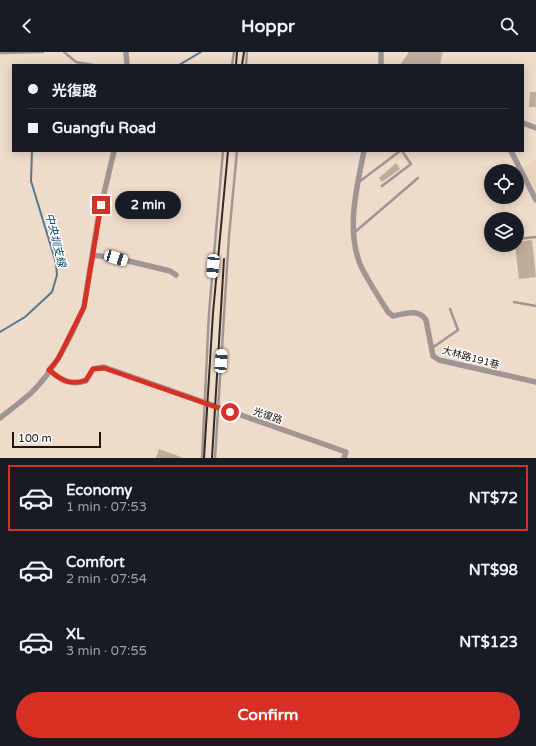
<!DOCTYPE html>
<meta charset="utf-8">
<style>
:root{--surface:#171b24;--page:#20242c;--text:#f1f3f6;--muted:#9ea1a6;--line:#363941;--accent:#d93025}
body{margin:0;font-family:"Varela Round","Noto Sans TC",sans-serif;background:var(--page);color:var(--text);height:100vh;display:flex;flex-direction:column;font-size:15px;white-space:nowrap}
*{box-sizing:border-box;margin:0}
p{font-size:13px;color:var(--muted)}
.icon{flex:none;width:22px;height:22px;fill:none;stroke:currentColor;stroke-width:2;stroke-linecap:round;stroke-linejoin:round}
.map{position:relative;height:406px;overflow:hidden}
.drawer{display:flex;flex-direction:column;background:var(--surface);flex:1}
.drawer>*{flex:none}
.top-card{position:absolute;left:12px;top:12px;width:512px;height:88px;border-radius:0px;box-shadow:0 2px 10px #0003;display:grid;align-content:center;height:88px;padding:0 16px;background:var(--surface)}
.fabs{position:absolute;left:484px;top:112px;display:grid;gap:8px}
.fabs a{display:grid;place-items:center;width:40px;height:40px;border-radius:50%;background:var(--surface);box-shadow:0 2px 10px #0003;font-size:20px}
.scale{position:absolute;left:12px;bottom:10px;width:89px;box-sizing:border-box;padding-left:4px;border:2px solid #1c150f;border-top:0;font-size:11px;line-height:14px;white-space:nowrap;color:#1c150f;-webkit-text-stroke:3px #fff;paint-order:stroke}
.end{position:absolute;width:18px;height:18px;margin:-9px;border:5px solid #d93025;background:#fff;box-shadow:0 0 0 2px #fff}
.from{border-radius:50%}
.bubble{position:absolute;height:28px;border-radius:14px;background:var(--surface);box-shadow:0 2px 10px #0003;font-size:13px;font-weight:800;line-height:28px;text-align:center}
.car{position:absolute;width:12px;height:24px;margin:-12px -6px;border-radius:5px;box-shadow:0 0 3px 1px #0007;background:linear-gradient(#fff 24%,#345 0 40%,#fff 0 76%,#345 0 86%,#fff 0)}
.top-card b{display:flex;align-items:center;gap:14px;height:38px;font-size:15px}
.top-card b+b{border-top:1px solid var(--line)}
.top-card i{width:10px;height:10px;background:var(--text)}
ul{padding:7px 0 0;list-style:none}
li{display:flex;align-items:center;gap:12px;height:66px;margin:0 8px 6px;padding:0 8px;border:2px solid transparent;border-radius:0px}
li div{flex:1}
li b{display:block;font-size:15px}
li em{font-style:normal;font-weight:800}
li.on{border-color:var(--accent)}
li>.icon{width:36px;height:36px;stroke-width:1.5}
.action{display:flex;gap:8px;margin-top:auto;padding:8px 16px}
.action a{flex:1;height:46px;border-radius:24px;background:var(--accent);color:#fff;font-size:16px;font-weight:800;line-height:46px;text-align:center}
header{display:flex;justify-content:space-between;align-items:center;height:52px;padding:0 16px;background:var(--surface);font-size:18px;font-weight:800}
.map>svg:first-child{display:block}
.built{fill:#ecd1bb}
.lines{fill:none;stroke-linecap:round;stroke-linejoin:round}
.stream{stroke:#53778d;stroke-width:2}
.building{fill:#c0ac9c}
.lane{stroke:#a19594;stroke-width:2.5}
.street{stroke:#a19594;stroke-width:5.5}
.rail{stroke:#312922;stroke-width:2}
.route{stroke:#d93025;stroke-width:5}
.labels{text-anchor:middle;stroke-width:3;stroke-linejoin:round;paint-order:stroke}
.street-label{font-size:10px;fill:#1c150f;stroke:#fff}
.water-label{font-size:11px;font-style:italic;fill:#024d6f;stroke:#fff}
</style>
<header><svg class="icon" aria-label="back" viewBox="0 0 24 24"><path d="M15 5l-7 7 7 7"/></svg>Hoppr<svg class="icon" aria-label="search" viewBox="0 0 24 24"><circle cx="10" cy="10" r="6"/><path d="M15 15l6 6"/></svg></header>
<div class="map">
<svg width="536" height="406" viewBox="0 0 536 406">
<rect width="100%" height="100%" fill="#efdbca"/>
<!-- built -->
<path class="built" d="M536 108V139L524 115Z"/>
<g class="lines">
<!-- stream -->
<path class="stream" d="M179 13 201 0
M0 280 25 265 52 240 57 223 56 211 31 129 32 99"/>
</g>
<!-- building -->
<path class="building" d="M409 0H443L440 13H400Z
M530 40H536V55H529Z
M396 111 400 117 382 130 379 126Z
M532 188 536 225 519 227 515 193H517V190Z
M159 397 181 405V406H156Z"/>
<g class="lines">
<!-- lane -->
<path class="lane" d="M64 0 76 10 93 13
M0 1 43 0
M232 13 234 0
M246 13 247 0
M359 130 400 99
M382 134 411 112 402 99
M355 180 418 126
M517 187 536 185
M514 250 536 254
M432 296 458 278 450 257
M202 406 209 261 223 99
M215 406 229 184 237 99"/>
<!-- street -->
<path class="street" d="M126 0 127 13
M381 13V0
M523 71 536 76
M364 99C357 135 346 176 360 212 367 228 379 245 388 260L393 264C405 262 418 256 426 268L433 304 439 308 536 330
M511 99 536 148
M92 203 116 206 170 219 176 223
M49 318C61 328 70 334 86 329L93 317 104 315 346 400 344 406
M0 366C10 358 21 350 31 341 55 318 71 285 84 255L98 167 114 99"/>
<!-- rail -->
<path class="rail" d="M236 13 237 0
M242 13 244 0
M204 406 213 261 228 99
M212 406 224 207"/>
</g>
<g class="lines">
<!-- route -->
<path class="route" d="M101 153 84 255 58 307 49 318C61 328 70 334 86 328L93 317 104 316 230 360"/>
</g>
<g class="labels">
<!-- street labels -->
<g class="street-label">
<text transform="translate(471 305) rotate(15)" y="4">大林路191巷</text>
<text transform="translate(268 363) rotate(19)" y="4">光復路</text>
</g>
<!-- water labels -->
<g class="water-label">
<text transform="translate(56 188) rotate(76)" y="4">中央圳支線</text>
</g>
</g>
</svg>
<div class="fabs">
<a><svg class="icon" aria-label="locate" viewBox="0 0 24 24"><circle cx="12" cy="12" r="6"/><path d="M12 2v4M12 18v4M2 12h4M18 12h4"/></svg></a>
<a><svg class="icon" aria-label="layers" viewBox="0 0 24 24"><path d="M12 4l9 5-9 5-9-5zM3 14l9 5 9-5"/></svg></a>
</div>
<div class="scale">100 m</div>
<i class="end from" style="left:230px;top:360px"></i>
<i class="end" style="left:101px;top:153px"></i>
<div class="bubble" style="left:115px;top:139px;width:66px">2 min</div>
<i class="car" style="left:116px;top:206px;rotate:107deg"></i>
<i class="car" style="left:213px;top:214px;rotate:185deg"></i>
<i class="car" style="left:221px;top:309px;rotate:4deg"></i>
<div class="top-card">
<b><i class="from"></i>光復路</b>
<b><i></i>Guangfu Road</b>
</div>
</div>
<section class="drawer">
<ul>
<li class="on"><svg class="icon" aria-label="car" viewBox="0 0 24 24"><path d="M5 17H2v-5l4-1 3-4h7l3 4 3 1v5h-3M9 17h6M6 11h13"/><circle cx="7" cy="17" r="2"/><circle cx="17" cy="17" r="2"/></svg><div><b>Economy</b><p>1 min · 07:53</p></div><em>NT$72</em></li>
<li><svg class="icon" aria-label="car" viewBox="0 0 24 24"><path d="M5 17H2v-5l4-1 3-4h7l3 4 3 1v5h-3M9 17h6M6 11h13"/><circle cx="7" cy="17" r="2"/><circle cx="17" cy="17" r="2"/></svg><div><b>Comfort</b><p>2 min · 07:54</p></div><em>NT$98</em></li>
<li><svg class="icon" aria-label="car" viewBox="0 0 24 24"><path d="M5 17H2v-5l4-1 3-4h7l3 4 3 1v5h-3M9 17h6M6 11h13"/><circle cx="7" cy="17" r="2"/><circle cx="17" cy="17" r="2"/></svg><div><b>XL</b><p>3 min · 07:55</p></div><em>NT$123</em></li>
</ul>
<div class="action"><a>Confirm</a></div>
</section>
